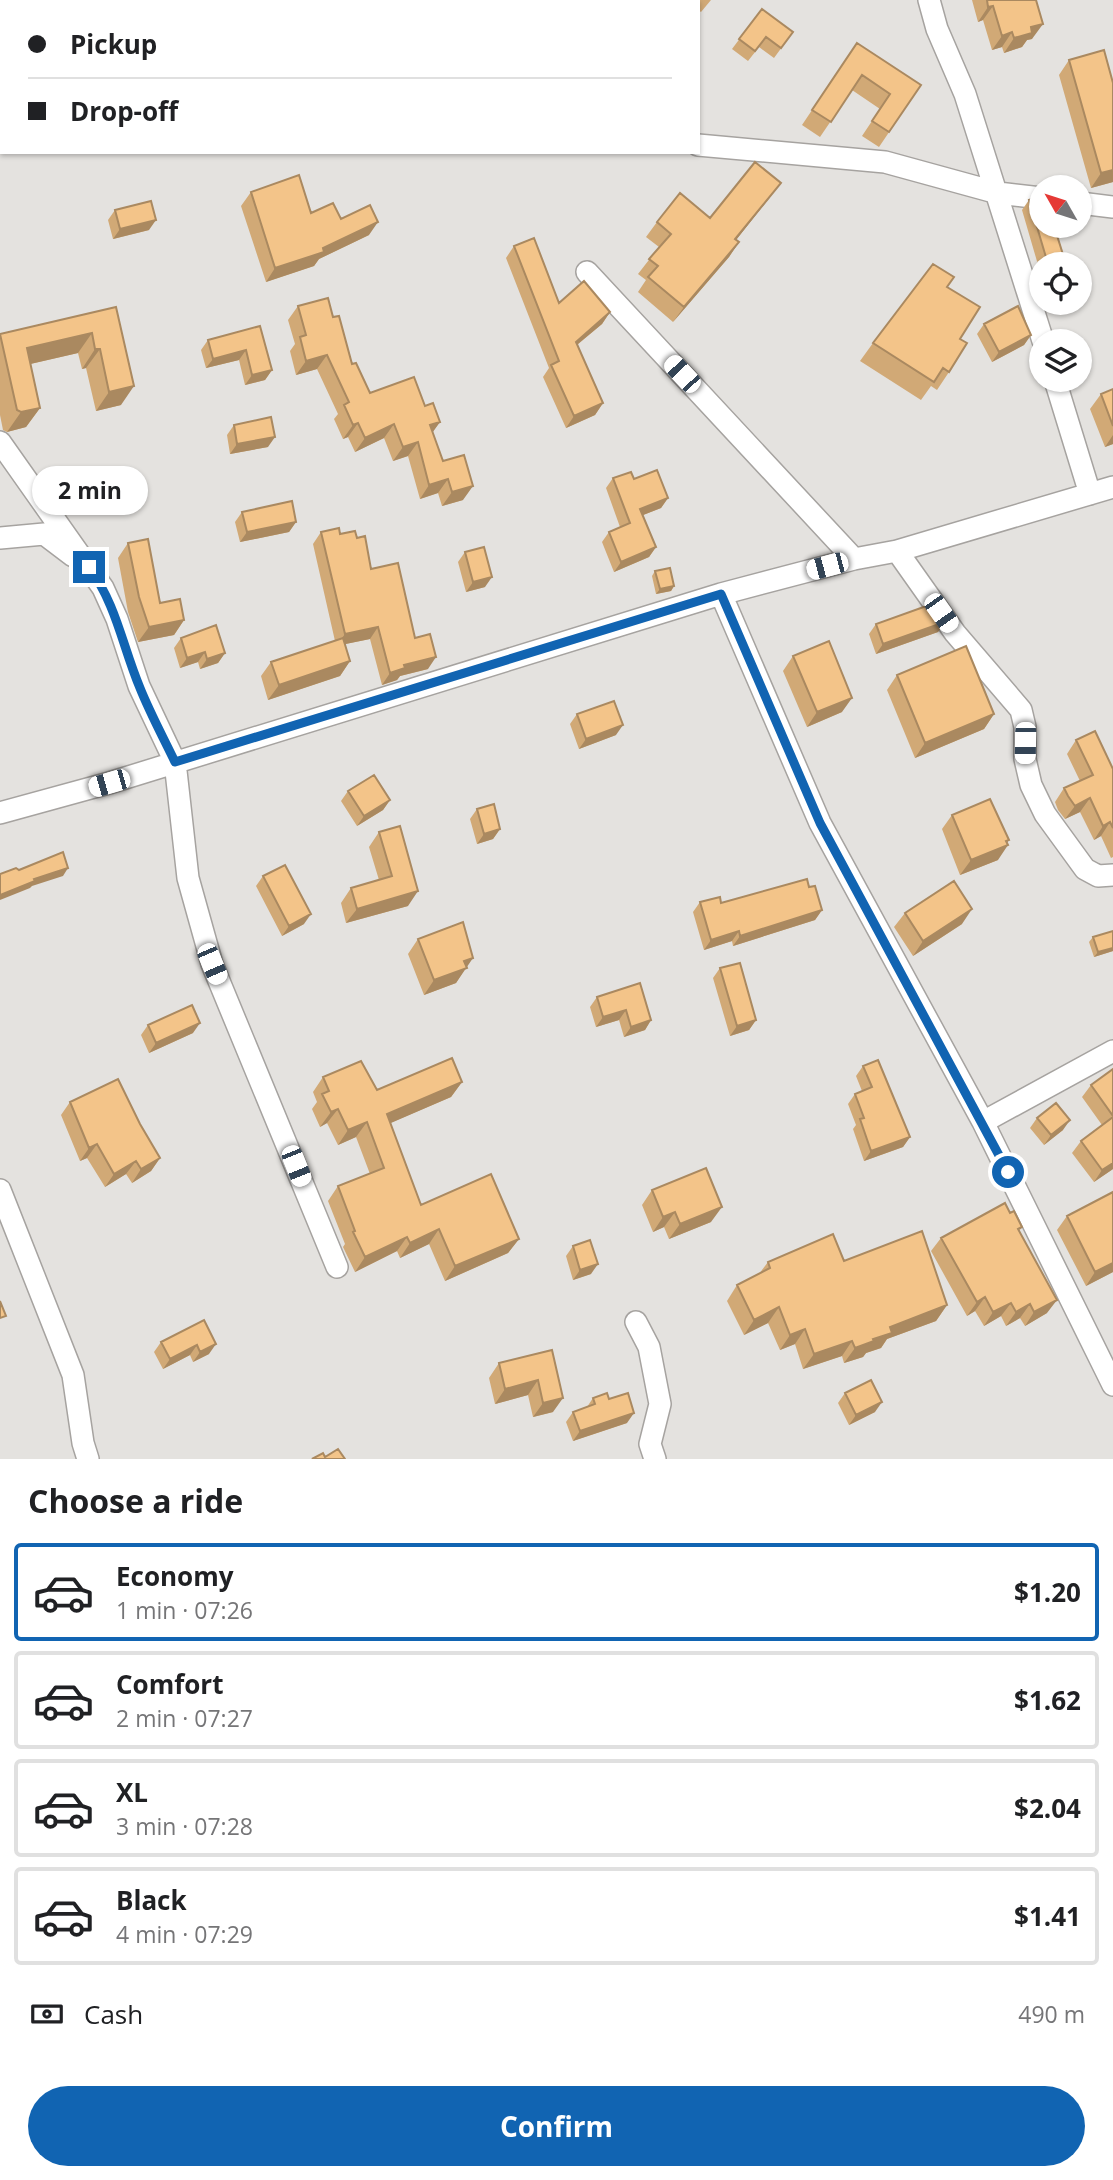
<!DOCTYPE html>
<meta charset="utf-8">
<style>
:root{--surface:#fff;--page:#f6f6f6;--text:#202124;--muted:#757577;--line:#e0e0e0;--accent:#1164b2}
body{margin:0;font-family:"Open Sans",sans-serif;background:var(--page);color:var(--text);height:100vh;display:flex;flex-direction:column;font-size:26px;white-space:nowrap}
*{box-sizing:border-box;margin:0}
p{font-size:23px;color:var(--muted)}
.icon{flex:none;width:38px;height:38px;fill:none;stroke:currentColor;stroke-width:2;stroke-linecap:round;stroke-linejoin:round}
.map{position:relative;height:1459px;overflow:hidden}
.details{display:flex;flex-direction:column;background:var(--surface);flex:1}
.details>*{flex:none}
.top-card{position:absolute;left:0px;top:0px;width:700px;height:154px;box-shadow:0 2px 5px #0004;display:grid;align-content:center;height:154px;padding:0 28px;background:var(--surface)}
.needle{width:46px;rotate:309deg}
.tools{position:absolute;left:1029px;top:175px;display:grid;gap:14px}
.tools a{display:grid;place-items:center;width:63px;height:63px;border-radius:50%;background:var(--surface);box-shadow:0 2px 5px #0004;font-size:35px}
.end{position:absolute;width:32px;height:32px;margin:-16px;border:9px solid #1164b2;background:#fff;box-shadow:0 0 0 4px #fff}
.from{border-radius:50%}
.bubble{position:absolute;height:49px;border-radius:24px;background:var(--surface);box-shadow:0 2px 5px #0004;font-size:23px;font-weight:700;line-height:49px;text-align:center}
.car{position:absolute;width:21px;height:42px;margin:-21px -10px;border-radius:9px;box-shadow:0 0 5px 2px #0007;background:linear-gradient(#fff 24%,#345 0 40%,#fff 0 76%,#345 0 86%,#fff 0)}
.top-card b{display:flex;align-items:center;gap:24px;height:66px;font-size:26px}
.top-card b+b{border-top:2px solid var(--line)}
.top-card i{width:18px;height:18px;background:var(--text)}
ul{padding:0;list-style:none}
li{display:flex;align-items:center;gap:21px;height:98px;margin:0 14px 10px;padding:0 14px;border:4px solid var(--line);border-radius:7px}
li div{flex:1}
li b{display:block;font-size:26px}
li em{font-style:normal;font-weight:700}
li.selected{border-color:var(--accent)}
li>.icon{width:63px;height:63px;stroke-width:1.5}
h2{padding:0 28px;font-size:32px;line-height:84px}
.pay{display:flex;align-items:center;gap:18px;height:77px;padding:0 28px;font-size:26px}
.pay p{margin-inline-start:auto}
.cta{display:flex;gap:14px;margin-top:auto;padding:14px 28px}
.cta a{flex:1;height:80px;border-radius:42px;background:var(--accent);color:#fff;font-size:28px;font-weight:700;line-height:80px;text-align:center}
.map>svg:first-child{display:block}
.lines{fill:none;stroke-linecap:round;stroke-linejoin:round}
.street-casing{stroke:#a6a3a0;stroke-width:24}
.street{stroke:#fff;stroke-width:21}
.wall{fill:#d1a976}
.shaded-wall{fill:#aa8960}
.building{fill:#f3c489;stroke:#aa8960;stroke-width:2}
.route{stroke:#1164b2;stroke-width:9}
</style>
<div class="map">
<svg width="1113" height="1459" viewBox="0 0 1113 1459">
<rect width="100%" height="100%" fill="#e4e2df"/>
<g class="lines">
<!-- street casing -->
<g class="street-casing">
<path id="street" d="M929 0 937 29 965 94 1043 341
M0 23H2
M698 145 885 162 998 193 1041 198
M1080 203 1113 207
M587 272 854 559
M1055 380 1090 494
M0 442 103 588 117 619 139 686 175 762 188 878 212 964 337 1267
M0 538 44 534 73 556
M897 551 955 633 1021 710 1025 727V759L1031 785 1045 814 1085 869 1098 876 1113 875
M721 594 820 823 983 1122 1113 1385
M0 813 109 783 721 594 854 559 897 551 1113 487
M983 1122 1113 1051
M0 1190 73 1375 83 1443 88 1459
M636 1322 649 1347 660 1404 650 1444 655 1459"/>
</g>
<!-- street -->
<use href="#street" class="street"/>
</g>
<!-- wall -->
<path class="wall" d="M69 0H143L142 2H71Z
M686 0H711L701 12 698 10V2H688Z
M972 0H1036L1032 39 1027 40 1022 47 1004 53 1002 47 992 50 983 20 978 22Z
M762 9 793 32 774 58 759 47 748 61 732 49Z
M857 43 921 85 879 147 862 136 880 109 852 90 820 137 802 125Z
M1069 60 1113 83V182L1091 188 1059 75Z
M251 192 311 213 341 219 369 235 319 259 314 266 266 282 241 206Z
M770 197 736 240 739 242 729 257 673 322 638 292 646 280 638 274 659 247 646 237 657 222 710 218Z
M1029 200 1066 264H1041V275L1022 210Z
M115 210 149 230 113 239 108 220Z
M514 246 559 303 610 312 602 324 577 345 603 403 595 415 566 428 543 377 549 368 506 258Z
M947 287 960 339 949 372 937 390 931 386 921 400 860 361 873 343Z
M298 306 333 317 352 364 370 393 425 406 440 422 432 432 443 461 463 500 442 506 438 493 420 499 408 456 393 461 384 438 355 452 348 437 343 439 334 419 338 414 317 369 296 375 290 351 295 344 288 320Z
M116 307 121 405 96 411 86 368 82 369 78 353 30 364 40 408 26 427 7 432 3 430 0 415V334Z
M984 324 1031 335 1024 345 992 362 977 334Z
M260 326 272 370 265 380 245 385 239 360 206 368 201 350 208 340Z
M1113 389V444L1105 447 1090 409 1101 394Z
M234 425 268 447 230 454 227 435Z
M613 478 634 479 668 498 661 508 643 515 656 547 649 557 614 572 602 542 609 532 620 527 606 488Z
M242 512 296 522 289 532 240 542 235 522Z
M321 532 340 534 357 538 371 569 415 638 428 669 400 676 397 680 382 685 370 639 345 644 350 661 340 676 268 700 261 676 271 662 335 641 313 544Z
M128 543 160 603 184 620 174 635 138 642 128 612 118 558Z
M465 552 485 587 466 592 458 562Z
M655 571 674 586 671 591 656 594 652 576Z
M945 622 938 632 876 654 869 634 876 624Z
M181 638 225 653 218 663 200 669 198 662 180 668 174 648Z
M793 656 842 712 807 727 783 671Z
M897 675 994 714 984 729 915 758 887 690Z
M577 714 616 735 579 749 570 724Z
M1076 740 1113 769V857L1111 858 1101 836 1094 840 1080 812 1065 819 1058 810 1055 802 1064 788 1080 781 1067 754Z
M348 791 390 800 383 810 357 826 341 801Z
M477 809 500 829 493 839 477 844 470 819Z
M952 815 998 860 960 875 942 829Z
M379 832 408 906 346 923 341 903 351 888 379 880 369 847Z
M263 876 304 924 282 936 256 886Z
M809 887 822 910 815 920 733 946 732 941 704 950 693 912 700 902 721 903Z
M905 913 962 924 913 956 894 927Z
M1113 931V951L1094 957 1089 942 1093 937Z
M418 939 466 967 456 983 424 995 408 954Z
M720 968 756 1020 749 1030 730 1036 713 978Z
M597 997 651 1020 645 1030 624 1037 619 1020 596 1027 590 1007Z
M148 1025 193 1033 149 1053 141 1035Z
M863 1066 910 1137 903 1147 864 1161 853 1129 856 1125 848 1104 855 1094 862 1091 856 1076Z
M1113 1069V1169L1094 1182 1072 1153 1081 1141 1102 1125 1082 1097 1091 1085Z
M323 1077 377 1090 462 1082 451 1097 390 1123 421 1205 519 1239 508 1253 445 1281 429 1244 400 1258 397 1251 355 1272 343 1247 345 1244 328 1201 338 1186 370 1174 356 1137 338 1145 327 1123 320 1127 312 1109 317 1102 313 1092Z
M70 1102 140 1124 160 1158 151 1171 132 1183 126 1174 105 1187 87 1158 80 1161 61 1115Z
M1037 1118 1063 1130 1044 1145 1030 1128Z
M652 1190 711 1222 669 1239 664 1227 653 1232 642 1205Z
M1113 1192V1272L1086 1286 1057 1230 1067 1216Z
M1010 1213 1022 1227 1019 1231 1047 1313 1025 1326 1020 1318 1006 1326 1001 1316 984 1326 975 1311 967 1316 931 1251 941 1238Z
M573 1246 591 1274 573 1280 566 1256Z
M844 1261 947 1305 936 1321 887 1339 881 1348 866 1353 863 1357 844 1363 842 1356 803 1369 795 1344 780 1350 768 1323 744 1335 727 1301 737 1285 759 1274 768 1262Z
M204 1320 209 1354 193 1362 190 1355 163 1369 154 1352 161 1342Z
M552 1350 553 1412 533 1417 528 1395 495 1404 489 1378 499 1363Z
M845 1393 875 1412 849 1425 838 1403Z
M593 1398 609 1399 627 1423 573 1441 566 1422 573 1412 587 1407Z"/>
<!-- shaded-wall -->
<path class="shaded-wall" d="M993 6 983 20 978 22 988 7Z
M1043 24 1032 39 1027 40 1022 47 1004 53 1014 38 1031 27Z
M1012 32 1002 47 992 50 1002 36Z
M1113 170V182L1091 188 1101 173Z
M781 183 770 197 725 254 735 239Z
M156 220 149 230 113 239 120 229Z
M378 222 369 235 319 259 314 266 266 282 275 268 323 248Z
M739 242 729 257 673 322 684 307Z
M610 312 602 324 567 353 576 342Z
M92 333 78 353 13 368 27 348Z
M1031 335 1024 345 992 362 999 352Z
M95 349H100L86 368 82 369Z
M246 350 239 360 206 368 213 359Z
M327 355 317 369 296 375 306 361Z
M272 370 265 380 245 385 252 375Z
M134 386 121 405 96 411 109 392Z
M603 403 595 415 566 428 574 416Z
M40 408 26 427 7 432 21 412Z
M440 422 430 436V425Z
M358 423 348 437 343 439 353 425Z
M394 424 384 438 355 452 365 438Z
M1113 435V444L1105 447Z
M275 437 268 447 230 454 237 444Z
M418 442 408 456 393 461 403 447Z
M448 479 438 493 420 499 429 485Z
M473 486 463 500 442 506 452 492Z
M668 498 661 508 633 519 640 509Z
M296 522 289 532 240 542 247 532Z
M656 547 649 557 614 572 621 562Z
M492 577 485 587 466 592 473 582Z
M674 586 671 591 656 594 660 589Z
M184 620 174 635 138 642 149 627Z
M945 622 938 632 876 654 883 644Z
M378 627 370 639 336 646 345 634Z
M205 652 198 662 180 668 187 658Z
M225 653 218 663 200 669 207 659Z
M436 657 428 669 400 676 397 680 382 685 390 673 404 665Z
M350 661 340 676 268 700 279 685Z
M852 698 842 712 807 727 817 712Z
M994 714 984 729 915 758 925 743Z
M623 725 616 735 579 749 586 739Z
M1090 798 1080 812 1065 819 1075 806Z
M390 800 383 810 357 826 364 816Z
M1110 822 1101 836 1094 840 1103 826Z
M500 829 493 839 477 844 484 834Z
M1009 840 1004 847 1008 845 998 860 960 875 971 860Z
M68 868 63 876 32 886 30 888 0 900V895L34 879Z
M418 891 408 906 346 923 357 909Z
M972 909 962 924 913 956 923 941Z
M822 910 815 920 733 946 740 936Z
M311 914 304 924 282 936 289 926Z
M739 931 732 941 704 950 711 940Z
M1113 948V951L1094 957 1098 952Z
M473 958 456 983 424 995 434 980 464 961Z
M626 1010 619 1020 596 1027 603 1017Z
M651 1020 645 1030 624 1037 631 1027Z
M756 1020 749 1030 730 1036 737 1026Z
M200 1023 193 1033 149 1053 156 1043Z
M462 1082 451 1097 377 1129 387 1114Z
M338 1109 327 1123 320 1127 331 1112Z
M1070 1120 1063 1130 1044 1145 1051 1135Z
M367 1122 356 1137 338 1145 348 1130Z
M910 1137 903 1147 864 1161 871 1151Z
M97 1144 87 1158 80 1161 89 1148Z
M160 1158 151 1171 132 1183 141 1169Z
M136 1161 126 1174 105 1187 114 1174Z
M1113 1163V1169L1094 1182 1102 1170Z
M722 1207 711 1222 669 1239 680 1224Z
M675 1212 664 1227 653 1232 663 1217Z
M439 1229 429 1244 400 1258 410 1243Z
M407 1237 397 1251 355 1272 365 1257Z
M519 1239 508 1253 445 1281 455 1266Z
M1113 1263V1272L1086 1286 1095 1272Z
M598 1264 591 1274 573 1280 580 1270Z
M985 1297 975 1311 967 1316 977 1302Z
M1057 1300 1047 1313 1025 1326 1034 1312Z
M1011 1303 1001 1316 984 1326 993 1312Z
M1030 1304 1020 1318 1006 1326 1016 1312Z
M947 1305 936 1321 887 1339 881 1348 866 1353 863 1357 844 1363 855 1348 873 1339 890 1327Z
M779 1307 768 1323 744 1335 754 1320Z
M805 1329 795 1344 780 1350 790 1335Z
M852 1341 842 1356 803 1369 814 1354Z
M216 1344 209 1354 193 1362 200 1352Z
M197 1345 190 1355 163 1369 170 1359Z
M538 1380 528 1395 495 1404 505 1389Z
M563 1398 553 1412 533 1417 543 1403Z
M882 1402 875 1412 849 1425 856 1415Z
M634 1413 627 1423 573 1441 580 1431Z"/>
<!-- building -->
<path class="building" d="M94 0H139L137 2H96Z
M455 0H506L507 2H453Z
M987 0H1036L1043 24 1031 27 1032 33 1014 38 1012 32 1002 36 993 6 988 7Z
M762 9 793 32 781 48 766 37 755 51 739 39Z
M857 43 921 85 889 132 872 121 890 94 862 75 831 122 812 110Z
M1104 50 1113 83V170L1101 173 1069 60Z
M755 162 781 183 735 239 739 242 684 307 648 277 658 266 649 259 671 234 657 222 680 193 710 218Z
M299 175 311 213 333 203 341 219 370 205 378 222 323 248 324 252 275 268 251 192Z
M1032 199 1041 200V226H1054L1066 264H1048L1029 200Z
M151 201 156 220 120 229 115 210Z
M534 238 559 303 584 281 610 312 576 342 603 403 574 416 551 365 559 361 514 246Z
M933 264 954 277 947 287 980 307 960 339 967 343 949 372 943 368 934 382 873 343Z
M328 298 333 317 339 316 352 364 356 363 370 393 414 377 425 406 433 403 440 422 430 425 443 461 464 455 473 486 452 492 448 479 429 485 418 442 403 447 394 424 365 438 358 423 353 425 344 405 349 402 327 355 306 361 300 337 306 335 298 306Z
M1018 306 1031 335 999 352 984 324Z
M116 307 134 386 109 392 100 349H95L92 333 27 348 40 408 21 412 17 410 0 334Z
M260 326 272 370 252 375 246 350 213 359 208 340Z
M1113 389V426L1101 394Z
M271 417 275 437 237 444 234 425Z
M657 470 668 498 640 509 656 547 621 562 609 532 630 523 613 478 631 472 634 479Z
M292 501 296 522 247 532 242 512Z
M339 528 340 534 355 531 357 538 365 536 371 569 398 563 415 638 430 634 436 657 404 665 405 668 390 673 378 627 345 634 321 532Z
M148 539 160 603 180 599 184 620 149 627 139 597 128 543Z
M484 547 492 577 473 582 465 552Z
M670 568 674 586 660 589 655 571Z
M932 604 945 622 883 644 876 624Z
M216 625 225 653 207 659 205 652 187 658 181 638Z
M343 638 350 661 279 685 271 662Z
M829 641 852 698 817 712 793 656Z
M966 646 994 714 925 743 897 675Z
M614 701 623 725 586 739 577 714Z
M1095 731 1113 769V828L1110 822 1103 826 1090 798 1075 806 1068 796 1064 788 1093 775 1076 740Z
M374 775 390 800 364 816 348 791Z
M990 799 1009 840 1006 841 1008 845 971 860 952 815Z
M494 804 500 829 484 834 477 809Z
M400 826 418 891 357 909 351 888 392 876 379 832Z
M63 852 68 868 34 879 35 881 0 895V874L16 868 19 870Z
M285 865 311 914 289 926 263 876Z
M807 879 809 887 815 886 822 910 740 936 739 931 711 940 700 902 720 897 721 903Z
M954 881 972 909 923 941 905 913Z
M463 922 473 958 464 961 467 968 434 980 418 939Z
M1113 931V948L1098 952 1093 937Z
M740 963 756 1020 737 1026 720 968Z
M640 983 651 1020 631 1027 626 1010 603 1017 597 997Z
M192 1005 200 1023 156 1043 148 1025Z
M452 1058 462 1082 387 1114 421 1205 491 1174 519 1239 455 1266 439 1229 410 1243 407 1237 365 1257 353 1232 355 1231 338 1186 384 1168 367 1122 348 1130 338 1109 331 1112 322 1094 329 1091 323 1077 361 1061 377 1090Z
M878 1060 910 1137 871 1151 860 1119 864 1118 855 1094 872 1087 863 1066Z
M1113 1069V1116L1091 1085Z
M118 1079 140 1124 160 1158 141 1169 136 1161 114 1174 97 1144 89 1148 70 1102Z
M1056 1103 1070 1120 1051 1135 1037 1118Z
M1113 1117V1163L1102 1170 1081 1141Z
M706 1168 722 1207 680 1224 675 1212 663 1217 652 1190Z
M1113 1192V1263L1095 1272 1067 1216Z
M1005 1203 1010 1213 1014 1211 1022 1227 1018 1229 1057 1300 1034 1312 1030 1304 1016 1312 1011 1303 993 1312 985 1297 977 1302 941 1238Z
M922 1231 947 1305 890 1327 892 1333 873 1339 874 1341 855 1348 852 1341 814 1354 805 1329 790 1335 779 1307 754 1320 737 1285 770 1268 768 1262 833 1234 844 1261Z
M590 1240 598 1264 580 1270 573 1246Z
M0 1301 6 1316 0 1318Z
M204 1320 216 1344 200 1352 197 1345 170 1359 161 1342Z
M552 1350 563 1398 543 1403 538 1380 505 1389 499 1363Z
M871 1380 882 1402 856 1415 845 1393Z
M607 1393 609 1399 628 1393 634 1413 580 1431 573 1412 595 1404 593 1398Z
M338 1449 345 1459H312L323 1453 325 1457Z"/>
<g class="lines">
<!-- route -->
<path class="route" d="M89 567C117 606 122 645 140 688 150 713 163 737 175 762L721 594 820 823 1008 1172"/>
</g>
</svg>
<div class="tools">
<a><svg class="needle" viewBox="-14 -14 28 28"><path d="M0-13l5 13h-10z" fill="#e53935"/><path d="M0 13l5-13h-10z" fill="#757577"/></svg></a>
<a><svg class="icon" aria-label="locate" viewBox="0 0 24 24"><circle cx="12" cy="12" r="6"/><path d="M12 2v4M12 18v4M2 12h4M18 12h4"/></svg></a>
<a><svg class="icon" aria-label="layers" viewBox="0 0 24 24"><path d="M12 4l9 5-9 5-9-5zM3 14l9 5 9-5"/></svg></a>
</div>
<i class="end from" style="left:1008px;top:1172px"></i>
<i class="end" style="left:89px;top:567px"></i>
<div class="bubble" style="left:32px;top:466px;width:116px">2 min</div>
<i class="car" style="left:682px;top:374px;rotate:317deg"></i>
<i class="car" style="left:827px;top:566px;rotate:255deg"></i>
<i class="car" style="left:941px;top:613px;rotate:145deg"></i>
<i class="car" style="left:1025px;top:743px;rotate:181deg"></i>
<i class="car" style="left:109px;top:783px;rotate:254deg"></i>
<i class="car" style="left:212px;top:964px;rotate:157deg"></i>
<i class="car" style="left:296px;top:1166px;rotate:158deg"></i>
<div class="top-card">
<b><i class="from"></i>Pickup</b>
<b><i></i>Drop-off</b>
</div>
</div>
<section class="details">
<h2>Choose a ride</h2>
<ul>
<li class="selected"><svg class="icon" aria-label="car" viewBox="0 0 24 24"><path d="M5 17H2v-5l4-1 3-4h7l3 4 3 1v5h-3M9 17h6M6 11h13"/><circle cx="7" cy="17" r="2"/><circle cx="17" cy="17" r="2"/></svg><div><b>Economy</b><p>1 min · 07:26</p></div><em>$1.20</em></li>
<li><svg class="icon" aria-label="car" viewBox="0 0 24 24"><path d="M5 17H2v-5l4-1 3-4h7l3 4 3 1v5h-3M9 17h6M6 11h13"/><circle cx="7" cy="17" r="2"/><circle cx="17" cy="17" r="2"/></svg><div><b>Comfort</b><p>2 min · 07:27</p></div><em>$1.62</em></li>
<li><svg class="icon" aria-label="car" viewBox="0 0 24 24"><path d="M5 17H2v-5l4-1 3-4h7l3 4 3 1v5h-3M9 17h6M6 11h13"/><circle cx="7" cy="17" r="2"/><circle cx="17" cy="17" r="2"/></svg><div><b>XL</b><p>3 min · 07:28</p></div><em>$2.04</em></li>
<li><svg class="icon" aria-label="car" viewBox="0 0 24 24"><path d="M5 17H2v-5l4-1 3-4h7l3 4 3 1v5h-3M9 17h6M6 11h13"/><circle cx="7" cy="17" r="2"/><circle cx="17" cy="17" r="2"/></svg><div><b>Black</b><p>4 min · 07:29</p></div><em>$1.41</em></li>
</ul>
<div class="pay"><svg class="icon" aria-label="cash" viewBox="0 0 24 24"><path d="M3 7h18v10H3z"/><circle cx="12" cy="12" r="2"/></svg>Cash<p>490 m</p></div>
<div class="cta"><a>Confirm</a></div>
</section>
